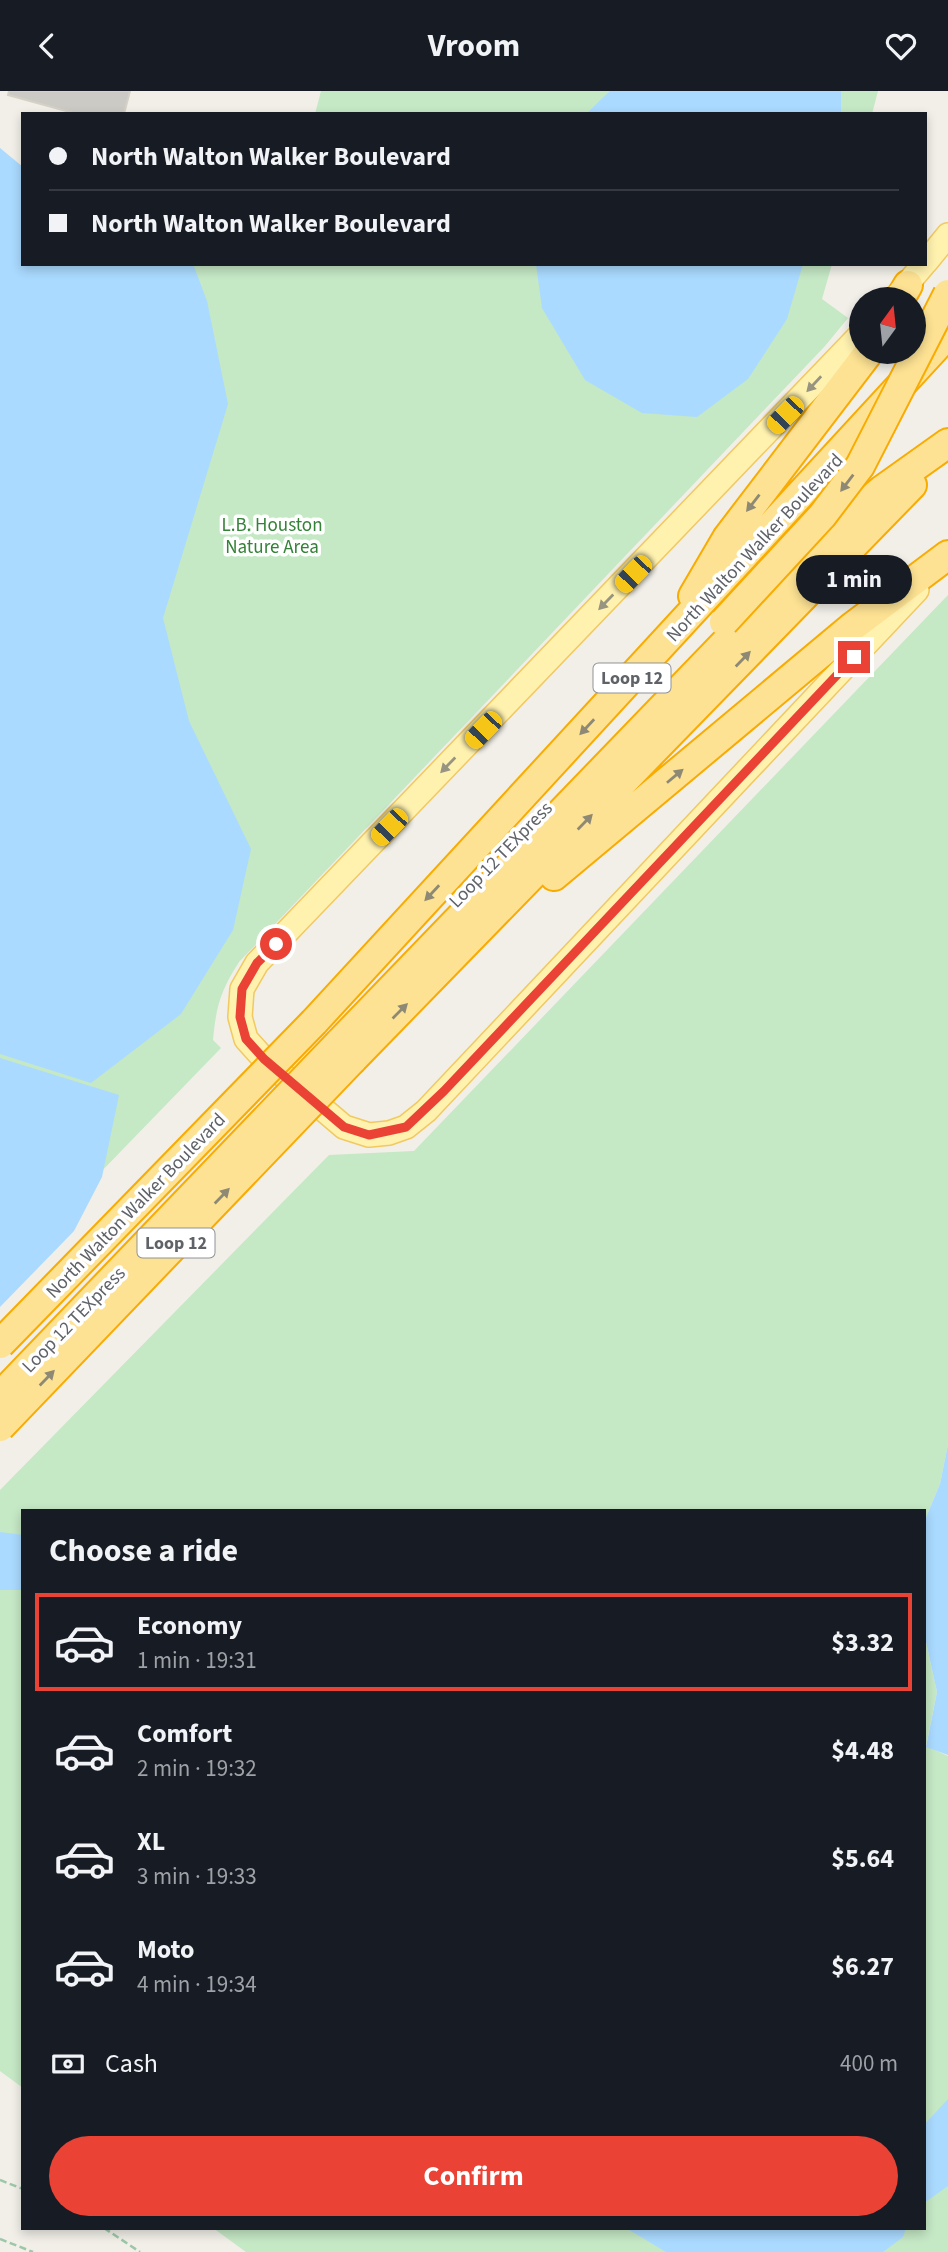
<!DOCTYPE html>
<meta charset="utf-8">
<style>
:root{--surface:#171b24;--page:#242831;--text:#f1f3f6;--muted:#9ea1a6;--line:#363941;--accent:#ea4335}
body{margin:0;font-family:"Source Sans 3",sans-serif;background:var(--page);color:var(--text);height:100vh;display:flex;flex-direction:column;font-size:26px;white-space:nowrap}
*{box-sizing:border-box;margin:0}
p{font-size:23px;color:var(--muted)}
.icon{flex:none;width:38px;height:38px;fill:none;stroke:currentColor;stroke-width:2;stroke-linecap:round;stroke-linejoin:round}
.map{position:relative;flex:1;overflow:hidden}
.details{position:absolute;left:21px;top:1418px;width:905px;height:721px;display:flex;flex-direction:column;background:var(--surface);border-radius:0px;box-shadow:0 4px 10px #0003}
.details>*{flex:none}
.banner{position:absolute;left:21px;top:21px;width:906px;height:154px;border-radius:0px;box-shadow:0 4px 10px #0003;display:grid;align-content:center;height:154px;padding:0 28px;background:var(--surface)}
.needle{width:46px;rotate:15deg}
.controls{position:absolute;left:849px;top:196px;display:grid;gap:14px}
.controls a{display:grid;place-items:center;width:77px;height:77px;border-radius:50%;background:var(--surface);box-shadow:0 4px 10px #0003;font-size:35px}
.end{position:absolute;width:32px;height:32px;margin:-16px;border:9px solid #ea4335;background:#fff;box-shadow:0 0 0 4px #fff}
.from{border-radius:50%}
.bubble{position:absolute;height:49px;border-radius:24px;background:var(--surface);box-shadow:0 4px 10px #0003;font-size:23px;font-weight:700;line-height:49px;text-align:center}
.car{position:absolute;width:21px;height:42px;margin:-21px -10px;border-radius:9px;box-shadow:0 0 5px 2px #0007;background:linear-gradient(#f5c518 24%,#345 0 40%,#f5c518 0 76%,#345 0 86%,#f5c518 0)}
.banner b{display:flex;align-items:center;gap:24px;height:66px;font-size:26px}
.banner b+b{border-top:2px solid var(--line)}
.banner i{width:18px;height:18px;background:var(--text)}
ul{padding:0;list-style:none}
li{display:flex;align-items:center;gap:21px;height:98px;margin:0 14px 10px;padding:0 14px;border:4px solid transparent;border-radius:0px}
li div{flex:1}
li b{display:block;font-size:26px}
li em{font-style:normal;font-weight:700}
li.active{border-color:var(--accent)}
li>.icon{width:63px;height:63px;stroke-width:1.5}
h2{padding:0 28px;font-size:32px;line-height:84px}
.pay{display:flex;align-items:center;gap:18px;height:77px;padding:0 28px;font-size:26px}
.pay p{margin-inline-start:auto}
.button{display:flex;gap:14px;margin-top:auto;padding:14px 28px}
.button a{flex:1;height:80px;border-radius:42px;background:var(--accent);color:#fff;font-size:28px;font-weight:700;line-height:80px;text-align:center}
header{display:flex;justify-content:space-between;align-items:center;height:91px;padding:0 28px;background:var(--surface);font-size:32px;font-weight:700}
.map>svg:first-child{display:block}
.green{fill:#c5e8c5}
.water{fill:#aadaff}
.building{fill:#cccac5;stroke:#d6d1c6;stroke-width:2}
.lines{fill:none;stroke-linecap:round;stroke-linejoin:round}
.primary-casing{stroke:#f2c960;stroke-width:26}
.motorway-casing{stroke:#f9ab00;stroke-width:32}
.path{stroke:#9cc7a9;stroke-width:2.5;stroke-dasharray:7 3.5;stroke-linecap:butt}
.primary{stroke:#fff2af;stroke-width:23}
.motorway{stroke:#fde293;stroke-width:28}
.motorway-bridge-casing{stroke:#f9ab00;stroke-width:32;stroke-linecap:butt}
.motorway-bridge{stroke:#fde293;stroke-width:28}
.oneway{fill:#979581}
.oneway2{fill:#8e8975}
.route{stroke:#ea4335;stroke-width:9}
.labels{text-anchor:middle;stroke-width:7;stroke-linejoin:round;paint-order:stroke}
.shield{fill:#fff;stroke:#8f9295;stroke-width:2}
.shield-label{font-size:18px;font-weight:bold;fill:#5f6368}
.park-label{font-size:19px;fill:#348238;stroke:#fff}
.street-label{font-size:19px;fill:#5f6368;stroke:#fff}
</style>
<header><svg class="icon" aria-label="back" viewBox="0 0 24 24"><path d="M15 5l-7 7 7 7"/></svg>Vroom<svg class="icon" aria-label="heart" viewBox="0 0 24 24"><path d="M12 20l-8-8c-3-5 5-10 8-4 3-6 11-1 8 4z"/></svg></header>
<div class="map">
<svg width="948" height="2161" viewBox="0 0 948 2161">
<rect width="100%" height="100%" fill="#f1efe8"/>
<!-- green -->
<path class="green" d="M321 0H878L872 23H315Z
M0 99 23 173H832L822 208 848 227 825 255 239 871C221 899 216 915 213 949L221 957 0 1185Z
M948 504V1353L940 1393 924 1431V1419H23V1997L0 1980V1399L329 1064 414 1060Z
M924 1542 937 1601 926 1655 948 1665V2161H246L213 2137H924Z"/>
<!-- water -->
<path class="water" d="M610 0H841V23H586Z
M0 57 23 76V173H193L207 210 228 313 163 527 189 630 251 758 233 839 181 923 91 992 0 963Z
M536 173H803L787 228 748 288 697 326 642 322 585 289 542 217Z
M0 967 119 1004 102 1086 74 1140 0 1216Z
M948 1353V1664L926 1656 937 1601 924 1542V1431L940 1393Z
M0 1441 23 1444V1499H0Z
M948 2008V2095L924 2112V2034Z
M626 2137H906L903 2146 883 2161H666Z"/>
<!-- building -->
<path class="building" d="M9 0H130L124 23H77L8 4Z"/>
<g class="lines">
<!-- primary casing -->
<g class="primary-casing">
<path id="primary" d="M926 171 948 144
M897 205 924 173
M861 243 257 872 242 898 240 926 246 948 264 968 344 1036 369 1044 389 1042 406 1036 426 1020 917 499"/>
</g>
<!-- motorway casing -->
<g class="motorway-casing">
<path id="motorway" d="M900 208 908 194
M693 505 727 447 869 261
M554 785 852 536 948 464
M314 931 948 243
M339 952 833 440 882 399 948 352
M352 969 912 394"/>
</g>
<!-- path -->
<path class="path" d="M0 2089 23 2098
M104 2137 140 2161
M0 2148 33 2161"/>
<!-- primary -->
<use href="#primary" class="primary"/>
<!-- motorway -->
<use href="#motorway" class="motorway"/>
<!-- motorway-bridge casing -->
<g class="motorway-bridge-casing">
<path id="motorway-bridge" d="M724 531 822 425 860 375 948 203
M0 1253 314 931
M0 1305 339 952
M0 1336 352 969"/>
</g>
<!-- motorway-bridge -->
<use href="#motorway-bridge" class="motorway-bridge"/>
</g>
<!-- one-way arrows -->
<defs><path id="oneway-solid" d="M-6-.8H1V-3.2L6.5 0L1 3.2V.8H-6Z" transform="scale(1.75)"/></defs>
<g class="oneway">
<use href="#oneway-solid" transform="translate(814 293) rotate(133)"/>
<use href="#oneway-solid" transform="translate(606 511) rotate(134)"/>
<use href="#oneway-solid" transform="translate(448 674) rotate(134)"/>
</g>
<g class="oneway2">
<use href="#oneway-solid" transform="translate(847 392) rotate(127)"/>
<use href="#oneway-solid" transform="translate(753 412) rotate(128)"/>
<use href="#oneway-solid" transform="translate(743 568) rotate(-46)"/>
<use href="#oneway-solid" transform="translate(587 636) rotate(133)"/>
<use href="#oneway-solid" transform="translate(675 685) rotate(-40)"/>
<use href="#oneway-solid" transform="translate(585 731) rotate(-46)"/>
<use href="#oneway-solid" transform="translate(432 802) rotate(133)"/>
<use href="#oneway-solid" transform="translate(400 920) rotate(-45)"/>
<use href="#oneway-solid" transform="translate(222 1105) rotate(-46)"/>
<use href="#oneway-solid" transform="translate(47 1287) rotate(-46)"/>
</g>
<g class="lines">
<!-- route -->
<path class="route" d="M276 853 257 872 242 898 240 926 246 948 264 968 344 1036 369 1044 406 1036 444 1000 854 566"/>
</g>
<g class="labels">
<!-- shield labels -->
<g class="shield">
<rect x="593.5" y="572.5" width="77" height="29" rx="5"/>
<rect x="137.5" y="1137.5" width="77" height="29" rx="5"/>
</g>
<g class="shield-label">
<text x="632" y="593">Loop 12</text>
<text x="176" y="1158">Loop 12</text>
</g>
<!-- park labels -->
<g class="park-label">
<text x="272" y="440">L.B. Houston<tspan x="272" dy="22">Nature Area</tspan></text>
</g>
<!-- street labels -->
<g class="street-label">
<text transform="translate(754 456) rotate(-47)" y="7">North Walton Walker Boulevard</text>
<text transform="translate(500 763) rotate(-46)" y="7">Loop 12 TEXpress</text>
<text transform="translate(135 1114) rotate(-46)" y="7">North Walton Walker Boulevard</text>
<text transform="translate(73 1228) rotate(-46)" y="7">Loop 12 TEXpress</text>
</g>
</g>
</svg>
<div class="controls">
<a><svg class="needle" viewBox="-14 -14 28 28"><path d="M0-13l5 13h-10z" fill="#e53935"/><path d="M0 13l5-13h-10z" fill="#9ea1a6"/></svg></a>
</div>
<i class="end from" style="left:276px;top:853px"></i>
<i class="end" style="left:854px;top:566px"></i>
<div class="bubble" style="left:796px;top:464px;width:116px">1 min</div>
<i class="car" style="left:785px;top:324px;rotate:224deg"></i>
<i class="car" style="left:633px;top:483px;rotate:224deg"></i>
<i class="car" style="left:483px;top:639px;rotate:224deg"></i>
<i class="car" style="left:389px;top:736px;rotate:224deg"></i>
<div class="banner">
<b><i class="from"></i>North Walton Walker Boulevard</b>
<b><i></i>North Walton Walker Boulevard</b>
</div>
<section class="details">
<h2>Choose a ride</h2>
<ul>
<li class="active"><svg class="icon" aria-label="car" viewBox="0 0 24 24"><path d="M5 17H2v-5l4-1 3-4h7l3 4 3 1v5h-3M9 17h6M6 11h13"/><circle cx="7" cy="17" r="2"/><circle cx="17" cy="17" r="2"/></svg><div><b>Economy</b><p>1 min · 19:31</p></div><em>$3.32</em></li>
<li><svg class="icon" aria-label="car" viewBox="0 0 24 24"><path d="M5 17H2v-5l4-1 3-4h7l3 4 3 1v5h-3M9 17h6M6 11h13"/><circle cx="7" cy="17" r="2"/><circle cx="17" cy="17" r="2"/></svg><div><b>Comfort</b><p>2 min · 19:32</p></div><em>$4.48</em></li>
<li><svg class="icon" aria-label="car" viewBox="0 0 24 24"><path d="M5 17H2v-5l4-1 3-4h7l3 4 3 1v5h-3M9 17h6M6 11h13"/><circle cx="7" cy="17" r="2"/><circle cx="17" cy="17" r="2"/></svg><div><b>XL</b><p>3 min · 19:33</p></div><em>$5.64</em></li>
<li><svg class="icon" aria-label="car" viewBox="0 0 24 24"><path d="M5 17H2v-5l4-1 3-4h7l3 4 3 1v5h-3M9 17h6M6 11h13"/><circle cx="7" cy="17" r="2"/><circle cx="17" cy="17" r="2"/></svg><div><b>Moto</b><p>4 min · 19:34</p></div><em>$6.27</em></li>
</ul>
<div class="pay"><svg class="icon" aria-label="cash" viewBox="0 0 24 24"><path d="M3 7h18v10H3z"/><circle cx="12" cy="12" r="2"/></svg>Cash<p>400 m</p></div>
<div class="button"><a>Confirm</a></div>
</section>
</div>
